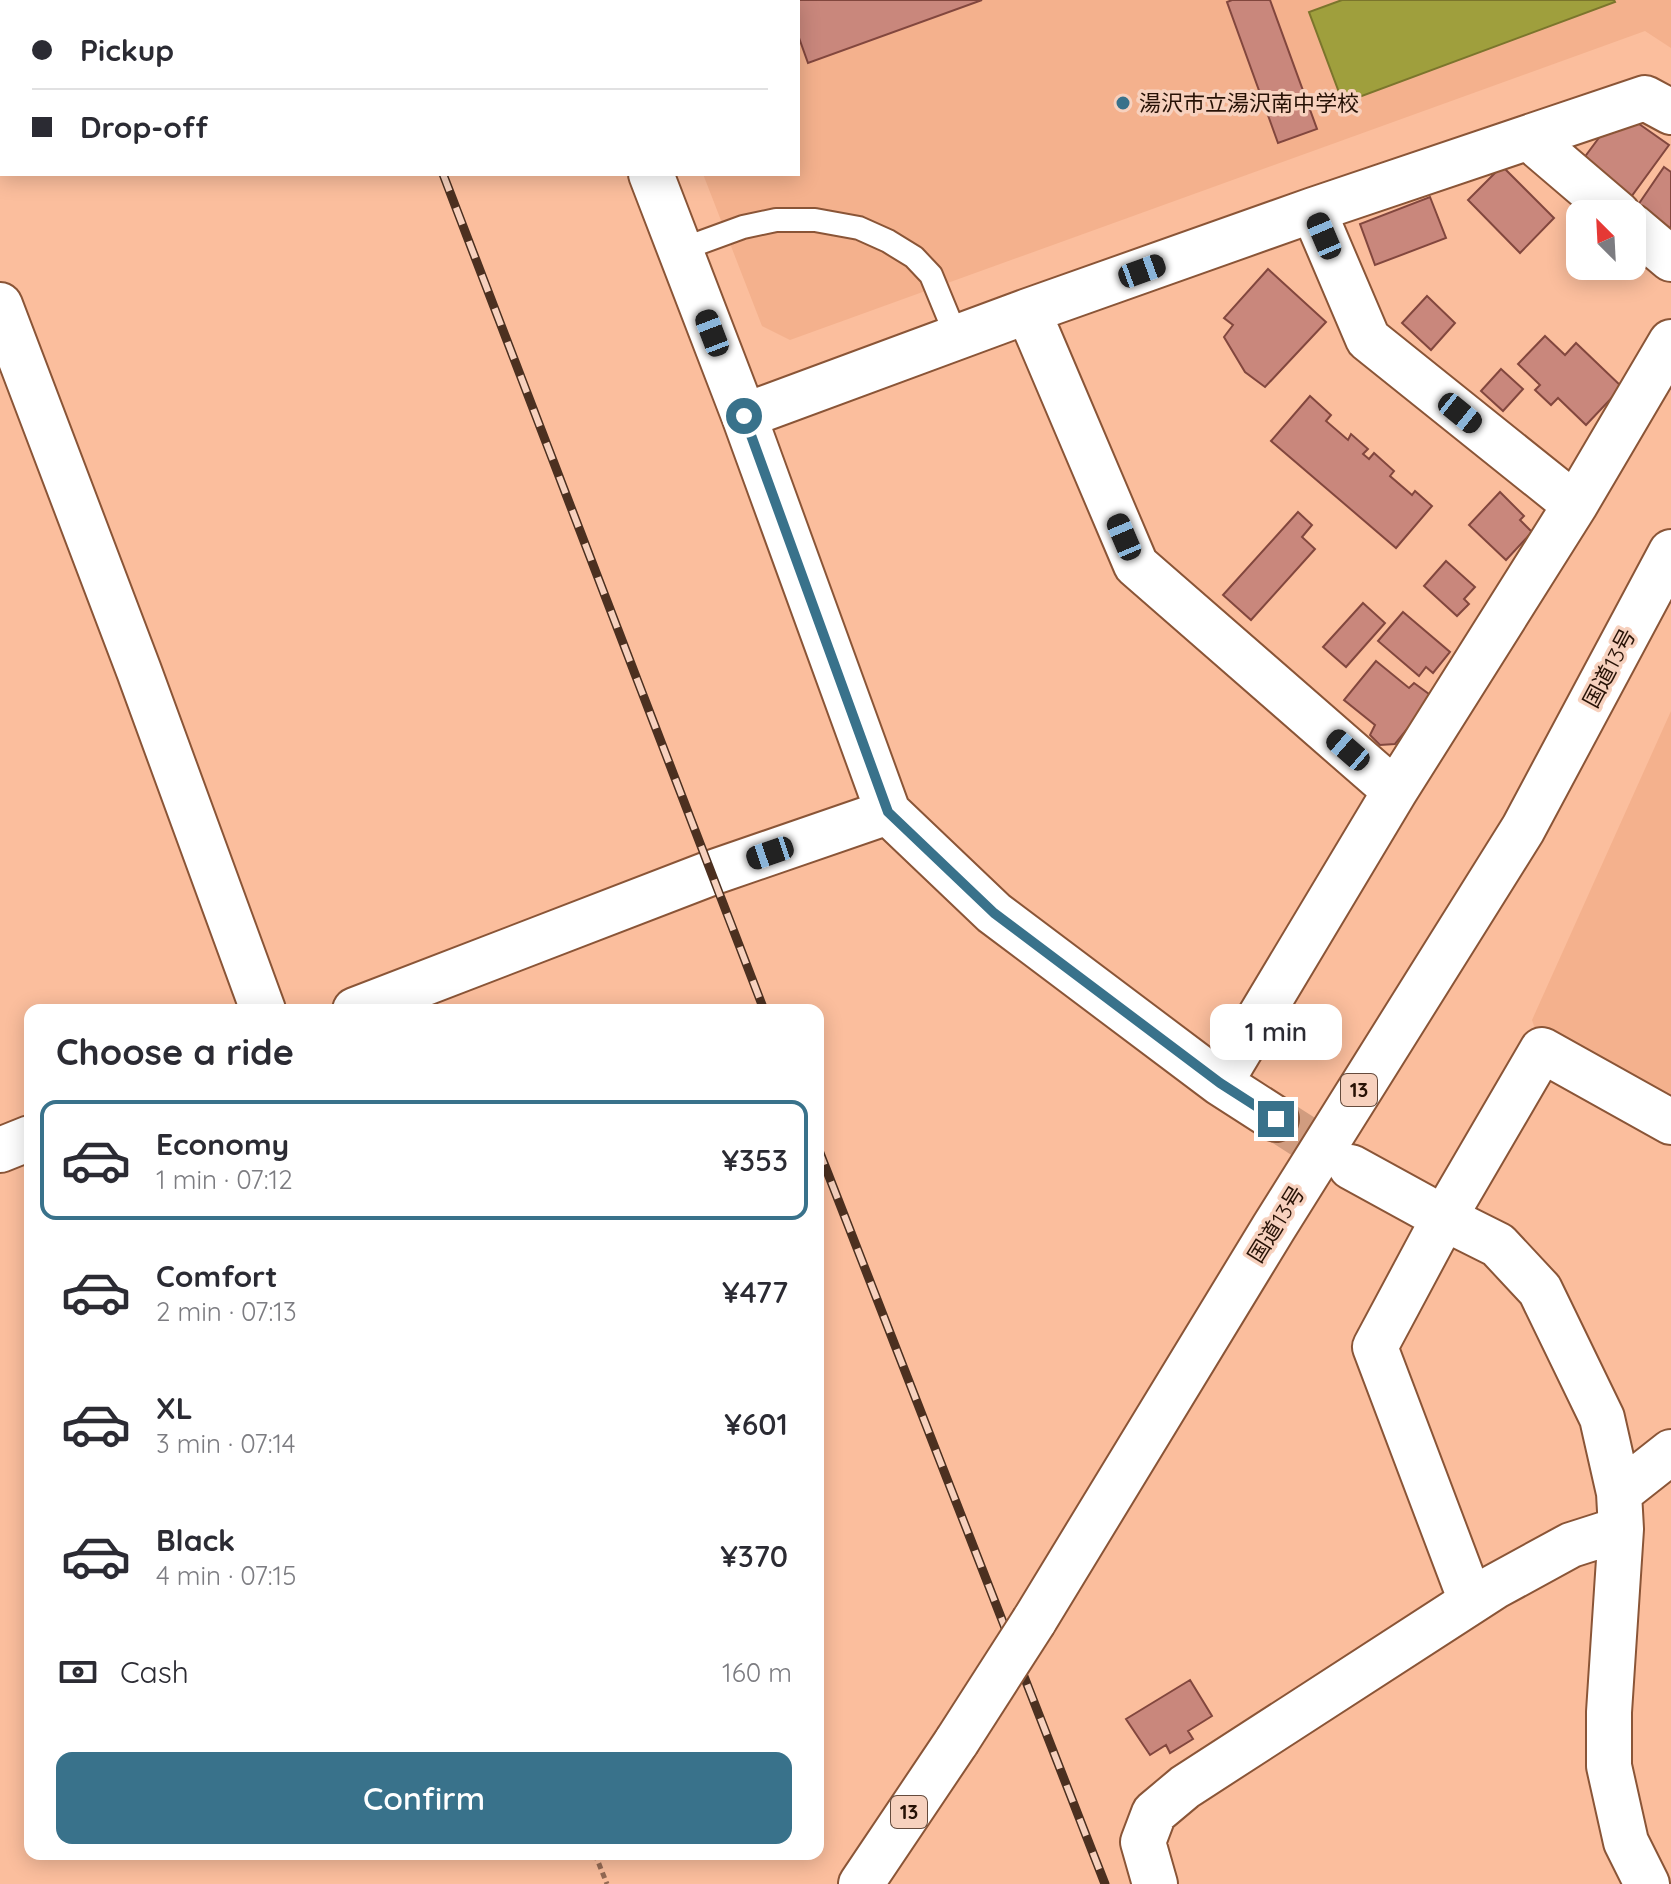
<!DOCTYPE html>
<meta charset="utf-8">
<style>
:root{--surface:#fff;--page:#f7f7f7;--text:#2b2b33;--muted:#7c7c81;--line:#e1e1e2;--accent:#39728b}
body{margin:0;font-family:Quicksand,"Noto Sans JP",sans-serif;background:var(--page);color:var(--text);height:100vh;display:flex;flex-direction:column;font-size:30px;white-space:nowrap}
*{box-sizing:border-box;margin:0}
p{font-size:26px;color:var(--muted)}
.icon{flex:none;width:44px;height:44px;fill:none;stroke:currentColor;stroke-width:2;stroke-linecap:round;stroke-linejoin:round}
.map{position:relative;flex:1;overflow:hidden}
.side{position:absolute;left:24px;top:1004px;width:800px;height:856px;display:flex;flex-direction:column;background:var(--surface);border-radius:16px;box-shadow:0 4px 20px #0003}
.side>*{flex:none}
.guide{position:absolute;left:0px;top:0px;width:800px;height:176px;box-shadow:0 4px 20px #0003;display:grid;align-content:center;height:176px;padding:0 32px;background:var(--surface)}
.needle{width:52px;rotate:336deg}
.controls{position:absolute;left:1566px;top:200px;display:grid;gap:16px}
.controls a{display:grid;place-items:center;width:80px;height:80px;border-radius:16px;background:var(--surface);box-shadow:0 4px 20px #0003;font-size:40px}
.end{position:absolute;width:36px;height:36px;margin:-18px;border:10px solid #39728b;background:#fff;box-shadow:0 0 0 4px #fff}
.from{border-radius:50%}
.bubble{position:absolute;height:56px;border-radius:16px;background:var(--surface);box-shadow:0 4px 20px #0003;font-size:26px;font-weight:600;line-height:56px;text-align:center}
.car{position:absolute;width:24px;height:48px;margin:-24px -12px;border-radius:10px;box-shadow:0 0 6px 2px #0007;background:linear-gradient(#222 24%,#8ab4d8 0 40%,#222 0 76%,#8ab4d8 0 86%,#222 0)}
.guide b{display:flex;align-items:center;gap:28px;height:76px;font-size:30px}
.guide b+b{border-top:2px solid var(--line)}
.guide i{width:20px;height:20px;background:var(--text)}
ul{padding:0;list-style:none}
li{display:flex;align-items:center;gap:24px;height:120px;margin:0 16px 12px;padding:0 16px;border:4px solid transparent;border-radius:16px}
li div{flex:1}
li b{display:block;font-size:30px}
li em{font-style:normal;font-weight:600}
li.active{border-color:var(--accent)}
li>.icon{width:72px;height:72px;stroke-width:1.5}
h2{padding:0 32px;font-size:36px;line-height:96px}
.pay{display:flex;align-items:center;gap:20px;height:88px;padding:0 32px;font-size:30px}
.pay p{margin-inline-start:auto}
.action{display:flex;gap:16px;margin-top:auto;padding:16px 32px}
.action a{flex:1;height:92px;border-radius:16px;background:var(--accent);color:#fff;font-size:32px;font-weight:600;line-height:92px;text-align:center}
.map>svg:first-child{display:block}
.built{fill:#f4b18d}
.water{fill:#9f9f3d;stroke:#7b752c;stroke-width:2}
.building{fill:#c9877c;stroke:#82473e;stroke-width:2}
.lines{fill:none;stroke-linecap:round;stroke-linejoin:round}
.street-tunnel{stroke:#d19c7f;stroke-width:44;stroke-dasharray:44 22;stroke-linecap:butt}
.lane-casing{stroke:#8a5537;stroke-width:26}
.street-casing{stroke:#8a5537;stroke-width:48}
.highway-casing{stroke:#8a5537;stroke-width:48}
.path{stroke:#946a54;stroke-width:5;stroke-dasharray:6 4;stroke-linecap:butt}
.lane{stroke:#fff;stroke-width:22}
.street{stroke:#fff;stroke-width:44}
.highway{stroke:#fff;stroke-width:44}
.rail-casing{stroke:#4c3020;stroke-width:9}
.rail{stroke:#f7d1be;stroke-width:6;stroke-dasharray:18;stroke-linecap:butt}
.highway-bridge-casing{stroke:#8a5537;stroke-width:48;stroke-linecap:butt}
.highway-bridge{stroke:#fff;stroke-width:44}
.route{stroke:#39728b;stroke-width:10}
.poi-dot{fill:#39728b;stroke:#f7d1be;stroke-width:3}
.labels{text-anchor:middle;stroke-width:7;stroke-linejoin:round;paint-order:stroke}
.shield{fill:#f7d1be;stroke:#654b3d;stroke-width:2}
.shield-label{font-size:20px;font-weight:bold;fill:#271206}
.poi-label{font-size:22px;fill:#271206;stroke:#f7d1be;text-anchor:start}
.street-label{font-size:22px;fill:#271206;stroke:#f7d1be}
</style>
<div class="map">
<svg width="1671" height="1884" viewBox="0 0 1671 1884">
<rect width="100%" height="100%" fill="#fbbe9d"/>
<!-- built -->
<path class="built" d="M635 0H1671V48L1645 31 790 340 762 326 703 174H798V2H636Z
M1671 711V1122L1542 1050 1532 1020Z"/>
<!-- water -->
<path class="water" d="M1342 0H1614L1615 2 1343 103 1309 12Z"/>
<!-- building -->
<path class="building" d="M785 0H982L808 63 798 35V2H786Z
M1232 0H1270L1317 129 1278 143 1227 2Z
M1632 119 1669 145 1631 197 1581 162 1601 135Z
M1502 166 1554 218 1520 253 1468 200Z
M1664 167 1671 172V229L1638 205Z
M1430 197 1446 238 1375 265 1360 224Z
M1268 269 1326 322 1265 387 1245 372 1224 337 1233 325 1224 318Z
M1427 296 1455 323 1431 350 1402 323Z
M1545 336 1565 355 1576 343 1622 387 1586 425 1558 398 1551 405 1535 390 1540 385 1518 364Z
M1501 369 1523 389 1503 411 1481 391Z
M1310 396 1331 415 1326 421 1348 440 1351 434 1368 449 1363 454 1369 459 1374 453 1394 471 1390 476 1412 495 1415 491 1432 506 1396 548 1271 441Z
M1500 492 1524 516 1520 520 1532 532 1506 560 1469 525Z
M1298 512 1312 525 1302 537 1315 549 1251 620 1223 595Z
M1446 561 1475 587 1464 599 1469 604 1457 616 1424 586Z
M1363 603 1385 623 1346 667 1323 647Z
M1403 612 1450 652 1433 673 1426 667 1419 676 1378 641Z
M1376 661 1409 688 1414 683 1433 697 1395 744 1380 745 1370 735 1375 725 1344 700Z
M1190 1680 1212 1716 1188 1731 1193 1739 1170 1753 1166 1745 1150 1755 1126 1719Z"/>
<g class="lines">
<!-- street-tunnel -->
<path class="street-tunnel" d="M1276 1119 1351 1167"/>
<!-- lane casing -->
<g class="lane-casing">
<path id="lane" d="M680 250 743 227 776 220H815L859 228 888 241 914 257 931 275 957 338"/>
</g>
<!-- street casing -->
<g class="street-casing">
<path id="street" d="M582 0 583 2
M1529 138 1618 214
M651 174 744 416 888 812 994 913 1220 1083 1276 1119
M1632 226 1671 259
M0 305 139 671 263 1010
M1028 311 1136 565 1395 791
M744 416 1028 311 1313 210 1645 98 1671 112
M1575 505 1671 342
M355 1010 711 873 888 812
M1220 1083 1395 791 1575 505 1368 339 1313 210
M0 1150 30 1138
M1351 1167 1444 1218 1498 1245 1540 1290 1602 1418 1619 1493 1621 1529 1609 1712V1766L1626 1842 1647 1884
M1619 1493 1671 1452
M1471 1601 1375 1347 1444 1218 1542 1050 1671 1122
M1155 1884 1143 1842 1154 1813 1185 1787 1494 1587 1571 1545 1621 1529"/>
</g>
<!-- highway casing -->
<g class="highway-casing">
<path id="highway" d="M1034 1621 1274 1227 1523 829 1671 552
M861 1884 957 1741"/>
</g>
<!-- path -->
<path class="path" d="M595 1854 607 1884"/>
<!-- lane -->
<use href="#lane" class="lane"/>
<!-- street -->
<use href="#street" class="street"/>
<!-- highway -->
<use href="#highway" class="highway"/>
<!-- rail casing -->
<g class="rail-casing">
<path id="rail" d="M376 0 377 2
M443 174 764 1010
M818 1148 1105 1884"/>
</g>
<!-- rail -->
<use href="#rail" class="rail"/>
<!-- highway-bridge casing -->
<g class="highway-bridge-casing">
<path id="highway-bridge" d="M957 1741 1034 1621"/>
</g>
<!-- highway-bridge -->
<use href="#highway-bridge" class="highway-bridge"/>
</g>
<g class="lines">
<!-- route -->
<path class="route" d="M744 416 888 812 994 913 1220 1083 1276 1119"/>
</g>
<!-- markers -->
<circle class="poi-dot" cx="1123" cy="103" r="8"/>
<g class="labels">
<!-- shield labels -->
<g class="shield">
<rect x="1341" y="1074" width="36" height="32" rx="6"/>
<rect x="891" y="1796" width="36" height="32" rx="6"/>
</g>
<g class="shield-label">
<text x="1359" y="1097">13</text>
<text x="909" y="1819">13</text>
</g>
<!-- poi labels -->
<g class="poi-label">
<text x="1139" y="111">湯沢市立湯沢南中学校</text>
</g>
<!-- street labels -->
<g class="street-label">
<text transform="translate(1609 668) rotate(-62)" y="8">国道13号</text>
<text transform="translate(1276 1224) rotate(-58)" y="8">国道13号</text>
</g>
</g>
</svg>
<div class="controls">
<a><svg class="needle" viewBox="-14 -14 28 28"><path d="M0-13l5 13h-10z" fill="#e53935"/><path d="M0 13l5-13h-10z" fill="#7c7c81"/></svg></a>
</div>
<i class="end from" style="left:744px;top:416px"></i>
<i class="end" style="left:1276px;top:1119px"></i>
<div class="bubble" style="left:1210px;top:1004px;width:132px">1 min</div>
<i class="car" style="left:1324px;top:236px;rotate:337deg"></i>
<i class="car" style="left:1142px;top:271px;rotate:70deg"></i>
<i class="car" style="left:712px;top:333px;rotate:339deg"></i>
<i class="car" style="left:1460px;top:413px;rotate:129deg"></i>
<i class="car" style="left:1124px;top:537px;rotate:337deg"></i>
<i class="car" style="left:1348px;top:750px;rotate:311deg"></i>
<i class="car" style="left:770px;top:853px;rotate:251deg"></i>
<div class="guide">
<b><i class="from"></i>Pickup</b>
<b><i></i>Drop-off</b>
</div>
<section class="side">
<h2>Choose a ride</h2>
<ul>
<li class="active"><svg class="icon" aria-label="car" viewBox="0 0 24 24"><path d="M5 17H2v-5l4-1 3-4h7l3 4 3 1v5h-3M9 17h6M6 11h13"/><circle cx="7" cy="17" r="2"/><circle cx="17" cy="17" r="2"/></svg><div><b>Economy</b><p>1 min · 07:12</p></div><em>¥353</em></li>
<li><svg class="icon" aria-label="car" viewBox="0 0 24 24"><path d="M5 17H2v-5l4-1 3-4h7l3 4 3 1v5h-3M9 17h6M6 11h13"/><circle cx="7" cy="17" r="2"/><circle cx="17" cy="17" r="2"/></svg><div><b>Comfort</b><p>2 min · 07:13</p></div><em>¥477</em></li>
<li><svg class="icon" aria-label="car" viewBox="0 0 24 24"><path d="M5 17H2v-5l4-1 3-4h7l3 4 3 1v5h-3M9 17h6M6 11h13"/><circle cx="7" cy="17" r="2"/><circle cx="17" cy="17" r="2"/></svg><div><b>XL</b><p>3 min · 07:14</p></div><em>¥601</em></li>
<li><svg class="icon" aria-label="car" viewBox="0 0 24 24"><path d="M5 17H2v-5l4-1 3-4h7l3 4 3 1v5h-3M9 17h6M6 11h13"/><circle cx="7" cy="17" r="2"/><circle cx="17" cy="17" r="2"/></svg><div><b>Black</b><p>4 min · 07:15</p></div><em>¥370</em></li>
</ul>
<div class="pay"><svg class="icon" aria-label="cash" viewBox="0 0 24 24"><path d="M3 7h18v10H3z"/><circle cx="12" cy="12" r="2"/></svg>Cash<p>160 m</p></div>
<div class="action"><a>Confirm</a></div>
</section>
</div>
